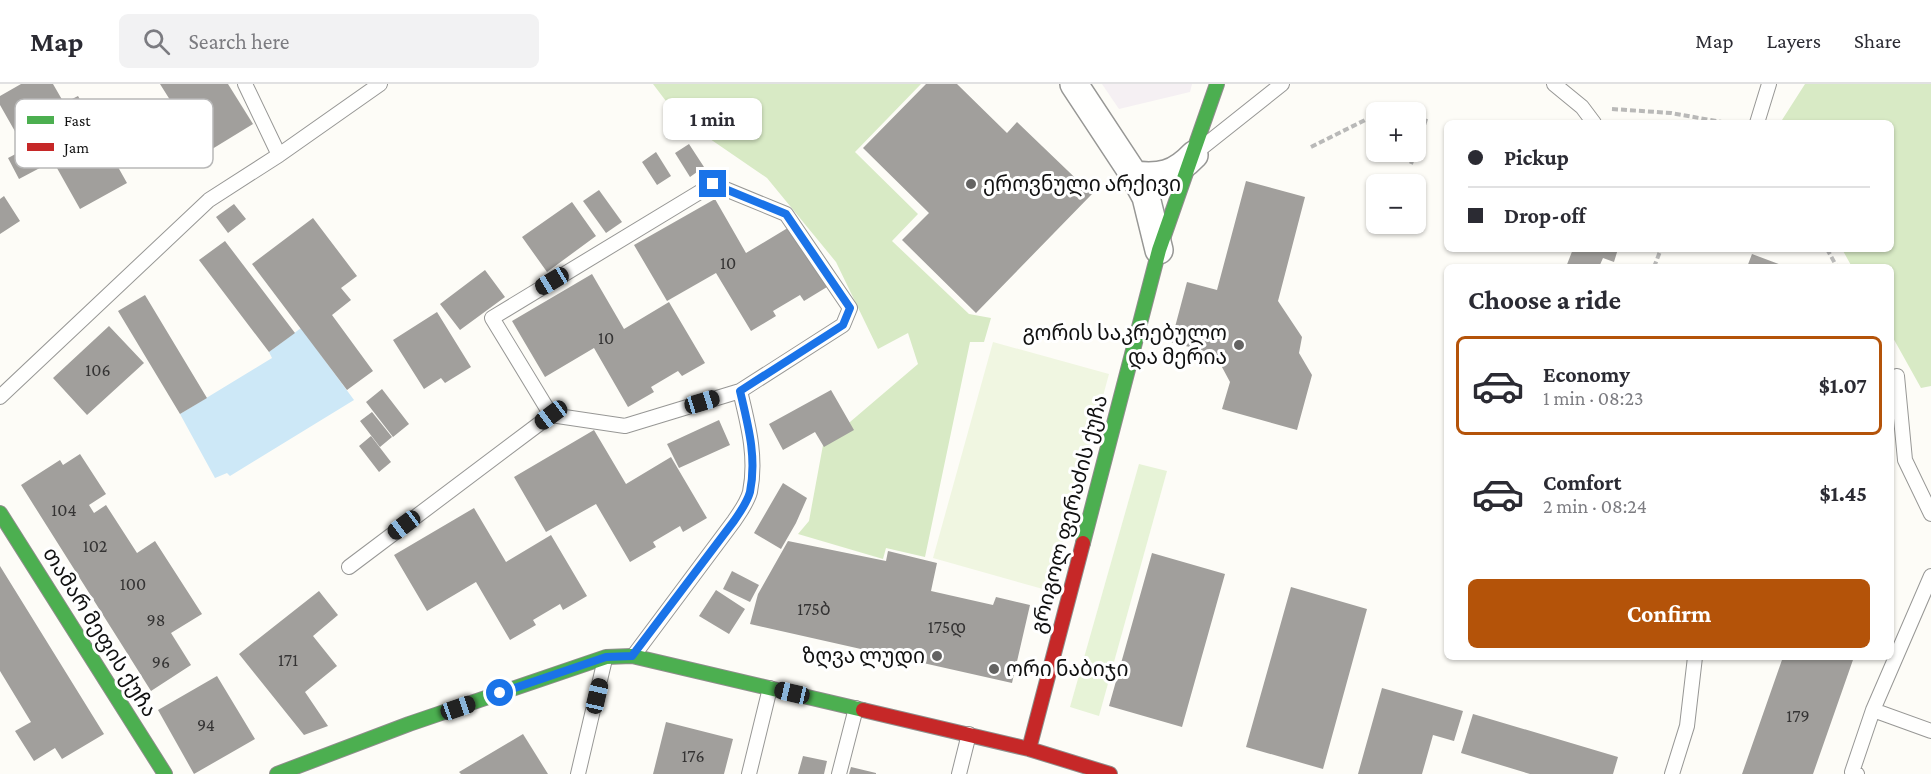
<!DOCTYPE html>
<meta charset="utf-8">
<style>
:root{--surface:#fff;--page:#f2f2f3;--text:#2b2b33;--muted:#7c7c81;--line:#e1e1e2;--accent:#b45309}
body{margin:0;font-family:"Crimson Pro","Noto Sans Georgian",serif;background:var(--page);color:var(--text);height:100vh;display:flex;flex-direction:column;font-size:22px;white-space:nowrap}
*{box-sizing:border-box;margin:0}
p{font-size:20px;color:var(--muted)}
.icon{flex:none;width:33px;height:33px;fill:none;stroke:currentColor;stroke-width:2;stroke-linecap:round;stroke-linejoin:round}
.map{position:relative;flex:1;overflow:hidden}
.side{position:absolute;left:1444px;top:180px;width:450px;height:396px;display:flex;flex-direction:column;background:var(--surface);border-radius:9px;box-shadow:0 2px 4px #0004}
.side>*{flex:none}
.banner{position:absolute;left:1444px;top:36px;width:450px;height:132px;border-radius:9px;box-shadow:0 2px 4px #0004;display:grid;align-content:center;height:132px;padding:0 24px;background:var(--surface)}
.tools{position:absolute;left:1366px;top:18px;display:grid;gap:12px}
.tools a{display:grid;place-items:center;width:60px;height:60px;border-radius:9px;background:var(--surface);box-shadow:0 2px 4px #0004;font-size:30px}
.end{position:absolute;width:27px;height:27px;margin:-14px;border:8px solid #1a73e8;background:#fff;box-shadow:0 0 0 3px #fff}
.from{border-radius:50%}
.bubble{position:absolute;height:42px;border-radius:9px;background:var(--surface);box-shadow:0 2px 4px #0004;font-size:20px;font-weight:700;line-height:42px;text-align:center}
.car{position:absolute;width:18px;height:36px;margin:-18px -9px;border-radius:8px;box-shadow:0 0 4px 2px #0007;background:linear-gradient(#222 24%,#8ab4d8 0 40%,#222 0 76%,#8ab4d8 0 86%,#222 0)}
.banner b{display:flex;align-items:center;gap:21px;height:57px;font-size:22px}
.banner b+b{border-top:2px solid var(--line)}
.banner i{width:15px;height:15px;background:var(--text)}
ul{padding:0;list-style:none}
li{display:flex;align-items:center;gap:18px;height:99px;margin:0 12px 9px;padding:0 12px;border:3px solid transparent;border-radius:9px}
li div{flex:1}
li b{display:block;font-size:22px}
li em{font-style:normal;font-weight:700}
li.selected{border-color:var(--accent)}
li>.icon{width:54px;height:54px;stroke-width:1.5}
h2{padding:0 24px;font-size:27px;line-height:72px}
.action{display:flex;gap:12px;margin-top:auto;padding:12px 24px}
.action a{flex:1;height:69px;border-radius:9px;background:var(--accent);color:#fff;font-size:24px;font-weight:700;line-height:69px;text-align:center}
header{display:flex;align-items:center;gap:36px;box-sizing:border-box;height:84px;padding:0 30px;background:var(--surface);border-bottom:2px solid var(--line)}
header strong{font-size:28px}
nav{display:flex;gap:33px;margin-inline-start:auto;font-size:21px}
.search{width:420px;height:54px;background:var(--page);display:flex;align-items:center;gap:15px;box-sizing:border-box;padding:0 21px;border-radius:9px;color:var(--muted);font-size:22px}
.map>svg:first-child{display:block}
.industrial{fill:#f5f0f3}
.green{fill:#e7f3d7}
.forest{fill:#d8eac5}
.pitch{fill:#f0f6e1}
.water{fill:#cde8f7}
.building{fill:#a19f9c}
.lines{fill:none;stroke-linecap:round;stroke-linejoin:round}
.lane-casing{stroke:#979795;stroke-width:16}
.street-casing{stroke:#979795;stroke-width:30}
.fast-casing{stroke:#8e8d8b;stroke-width:16}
.jam-casing{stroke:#8e8d8b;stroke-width:16}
.path{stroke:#b9b9b8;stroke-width:4;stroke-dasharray:6 3;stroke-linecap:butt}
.lane{stroke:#fffffe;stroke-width:14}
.street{stroke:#fffffe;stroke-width:27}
.fast{stroke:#4caf50;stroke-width:14}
.jam{stroke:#c62828;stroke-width:14}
.route{stroke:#1a73e8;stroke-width:8}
.poi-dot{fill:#646362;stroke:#fff;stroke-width:2}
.labels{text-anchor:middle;stroke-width:6;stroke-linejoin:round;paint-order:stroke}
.number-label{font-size:18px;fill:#353434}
.poi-label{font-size:21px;fill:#111;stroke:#fff;text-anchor:start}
.street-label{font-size:21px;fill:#111;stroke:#fff}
.key{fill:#fff;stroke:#b8b8b8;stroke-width:1.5}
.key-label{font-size:16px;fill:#111}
</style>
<header>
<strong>Map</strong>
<div class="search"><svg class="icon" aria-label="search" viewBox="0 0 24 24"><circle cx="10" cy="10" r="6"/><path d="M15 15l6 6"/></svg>Search here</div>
<nav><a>Map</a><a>Layers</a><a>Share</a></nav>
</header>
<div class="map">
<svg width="1931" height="690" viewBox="0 0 1931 690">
<rect width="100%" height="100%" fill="#fdfcf7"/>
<!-- industrial -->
<path class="industrial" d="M1102 0H1192L1190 8 1119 25Z"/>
<!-- green -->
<path class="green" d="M1139 380 1167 387 1099 632 1070 623Z"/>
<!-- forest -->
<path class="forest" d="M653 0H921L855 68 918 130 892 157 969 230 991 234 984 258H970L925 473 886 464 883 475 798 450 809 437 823 361 918 280 908 249 878 265 836 178 767 94 678 33Z
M1805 0H1931V302L1921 304 1892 252V183H1852L1842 165H1892V39H1790L1782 36Z"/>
<!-- pitch -->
<path class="pitch" d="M993 258 1109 290 1050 507 933 474Z"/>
<!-- water -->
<path class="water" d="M301 244 354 316 230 392 227 389 215 394 180 330 272 274 269 268Z"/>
<!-- building -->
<path class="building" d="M21 0H53L64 19 78 12 127 99 80 125 53 77 19 95 8 74 25 65 0 21V12Z
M160 0H228L253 40 204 70Z
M926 0H957L1007 49 1017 38 1092 110 976 229 902 156 929 129 863 64Z
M689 60 704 83 690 93 675 69Z
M656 68 671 92 657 101 642 78Z
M1246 97 1305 113 1278 217 1302 253 1299 269 1312 291 1297 346 1222 325 1230 298 1215 270 1171 258 1187 198 1217 206Z
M599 106 622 138 606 149 583 117Z
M4 112 20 137 0 150V115Z
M715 115 746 169 791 142 827 203 804 217 800 211 773 227 776 232 751 247 716 189 667 217 634 161Z
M572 118 596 152 547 188 522 153Z
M234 120 246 135 228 149 216 133Z
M313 134 357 192 341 204 351 216 332 231 373 287 347 306 252 180Z
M225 157 295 249 269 268 199 176Z
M1573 165H1618L1614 178 1603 174 1599 183H1566Z
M1752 170 1787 183H1747Z
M485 186 505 213 460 246 440 220Z
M592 190 624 245 669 218 705 279 682 292 678 287 651 303 654 308 628 323 594 264 545 293 512 237Z
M145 211 207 314 180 330 118 227Z
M437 228 471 283 445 299 441 294 424 305 393 256Z
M109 242 144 279 87 331 53 294Z
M382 305 409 340 393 353 366 318Z
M831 306 854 346 824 363 815 348 783 366 769 340Z
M372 328 392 353 380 363 360 337Z
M719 336 730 361 679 384 667 360Z
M594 346 626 400 671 373 707 434 683 448 680 442 653 458 656 463 630 478 596 420 546 448 514 393Z
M371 352 391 378 379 388 359 362Z
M80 370 106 410 89 421 94 429 106 421 137 469 155 457 202 530 171 549 191 581 151 607 21 401 60 376 63 381Z
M783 399 807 414 796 439 781 465 754 449Z
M474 424 506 478 551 451 587 512 563 526 560 520 533 536 536 541 510 556 476 498 427 527 394 471Z
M788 457 886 477 888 467 937 479 931 507 993 521 996 513 1030 521 1012 599 750 540 758 510Z
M1152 469 1225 490 1182 643 1109 622Z
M0 482 104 650 62 675 55 664 34 677 15 647 31 638 0 587Z
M732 487 759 501 750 518 723 505Z
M1291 503 1367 525 1323 685 1246 663Z
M716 506 745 525 729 550 699 532Z
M319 507 338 531 313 552 337 582 305 608 328 642 304 651 239 570Z
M1783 573H1854L1813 690H1742Z
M217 592 255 655 194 690 158 626Z
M1382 604 1463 627 1454 657 1433 651 1422 690H1358Z
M1473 630 1618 673 1613 690H1530L1461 669Z
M666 638 733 655 724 690H653Z
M523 650 548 690H461L459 688Z
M803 672 827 677 824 690H798Z
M851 683 876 689V690H849Z"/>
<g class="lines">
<!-- lane casing -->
<g class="lane-casing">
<path id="lane" d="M245 0 279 71
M1554 0 1582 23 1594 39
M1757 39 1769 0
M1204 62 1282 0
M1897 292 1905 376 1931 430
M0 313 209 116 279 71 380 0
M349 483 551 331 625 342 740 307 843 241 850 224 786 130 713 100 492 234 551 331
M634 571 734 437C740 428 747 419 750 408 757 373 748 340 740 307
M1873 626 1931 647
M578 690 605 575
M749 690 770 604
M839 690 856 624
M959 690 969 650
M1672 690 1687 642 1695 573
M1857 690 1852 688 1873 626 1931 492"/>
</g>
<!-- street casing -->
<g class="street-casing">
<path id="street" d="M1074 0 1134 91 1146 113 1159 166
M1134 91C1160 94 1175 91 1194 71"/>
</g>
<!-- fast casing -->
<g class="fast-casing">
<path id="fast" d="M0 429 165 690
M1083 459 1159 166 1217 0
M277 690 409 640 606 573 632 572 863 626"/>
</g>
<!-- jam casing -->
<g class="jam-casing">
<path id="jam" d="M863 626 1029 665 1110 690
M1029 665 1083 459"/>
</g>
<!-- path -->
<path class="path" d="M1612 25 1671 29 1727 39
M1311 63 1371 33 1377 35
M1416 66 1427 32
M1411 80 1415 68
M1827 165 1837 183
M1654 183 1661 165"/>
<!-- lane -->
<use href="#lane" class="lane"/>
<!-- street -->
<use href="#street" class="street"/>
<!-- fast -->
<use href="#fast" class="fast"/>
<!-- jam -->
<use href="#jam" class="jam"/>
</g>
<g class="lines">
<!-- route -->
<path class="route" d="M500 609 606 573 632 572 734 437C740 428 747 419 750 408 757 373 748 341 740 307L843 241 850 224 786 130 713 100"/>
</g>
<!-- markers -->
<g class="poi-dot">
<circle cx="971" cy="100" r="6"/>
<circle cx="1239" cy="261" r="6"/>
<circle cx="937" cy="572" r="6"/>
<circle cx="994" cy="585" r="6"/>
</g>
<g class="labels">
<!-- number labels -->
<g class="number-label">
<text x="728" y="185">10</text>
<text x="606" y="260">10</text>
<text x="98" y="292">106</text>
<text x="64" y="432">104</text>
<text x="95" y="468">102</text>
<text x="133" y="506">100</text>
<text x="814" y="531">175ბ</text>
<text x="156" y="542">98</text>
<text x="947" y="549">175დ</text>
<text x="288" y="582">171</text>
<text x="161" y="584">96</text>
<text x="1798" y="638">179</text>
<text x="206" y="647">94</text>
<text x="693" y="678">176</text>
</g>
<!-- poi labels -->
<g class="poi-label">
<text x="983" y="107">ეროვნული არქივი</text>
<text x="1227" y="256" text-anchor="end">გორის საკრებულო<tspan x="1227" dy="24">და მერია</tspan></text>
<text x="925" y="579" text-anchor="end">ზღვა ლუდი</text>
<text x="1006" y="592">ორი ნაბიჯი</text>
</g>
<!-- street labels -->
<g class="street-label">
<text transform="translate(1069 430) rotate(-75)" y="7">გრიგოლ ფერაძის ქუჩა</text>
<text transform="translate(100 548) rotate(58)" y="7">თამარ მეფის ქუჩა</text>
</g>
</g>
<!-- legend -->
<rect x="15" y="15" width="198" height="69" rx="9" class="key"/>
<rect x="27" y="32" width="27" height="8" fill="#4caf50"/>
<rect x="27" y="59" width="27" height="8" fill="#c62828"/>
<g class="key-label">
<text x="64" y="42">Fast</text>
<text x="64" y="69">Jam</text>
</g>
</svg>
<div class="tools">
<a>+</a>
<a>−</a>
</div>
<i class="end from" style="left:500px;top:609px"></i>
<i class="end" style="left:713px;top:100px"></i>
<div class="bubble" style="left:663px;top:14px;width:99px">1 min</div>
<i class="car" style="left:552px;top:197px;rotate:239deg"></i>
<i class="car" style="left:702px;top:318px;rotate:73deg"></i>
<i class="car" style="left:551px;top:331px;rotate:233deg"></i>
<i class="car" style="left:404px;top:441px;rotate:233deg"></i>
<i class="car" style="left:792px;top:609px;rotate:283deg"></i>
<i class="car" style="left:597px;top:612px;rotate:13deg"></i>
<i class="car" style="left:458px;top:624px;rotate:71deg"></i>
<div class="banner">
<b><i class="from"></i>Pickup</b>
<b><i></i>Drop-off</b>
</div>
<section class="side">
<h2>Choose a ride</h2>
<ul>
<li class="selected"><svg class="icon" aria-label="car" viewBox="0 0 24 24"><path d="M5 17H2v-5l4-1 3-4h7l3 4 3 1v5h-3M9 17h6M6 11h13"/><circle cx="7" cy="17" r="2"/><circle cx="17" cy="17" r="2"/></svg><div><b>Economy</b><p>1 min · 08:23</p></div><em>$1.07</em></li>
<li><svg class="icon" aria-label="car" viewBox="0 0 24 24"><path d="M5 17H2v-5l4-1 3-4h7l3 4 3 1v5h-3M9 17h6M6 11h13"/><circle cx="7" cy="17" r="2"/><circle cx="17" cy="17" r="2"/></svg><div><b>Comfort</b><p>2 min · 08:24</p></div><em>$1.45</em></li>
</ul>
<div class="action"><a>Confirm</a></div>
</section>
</div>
